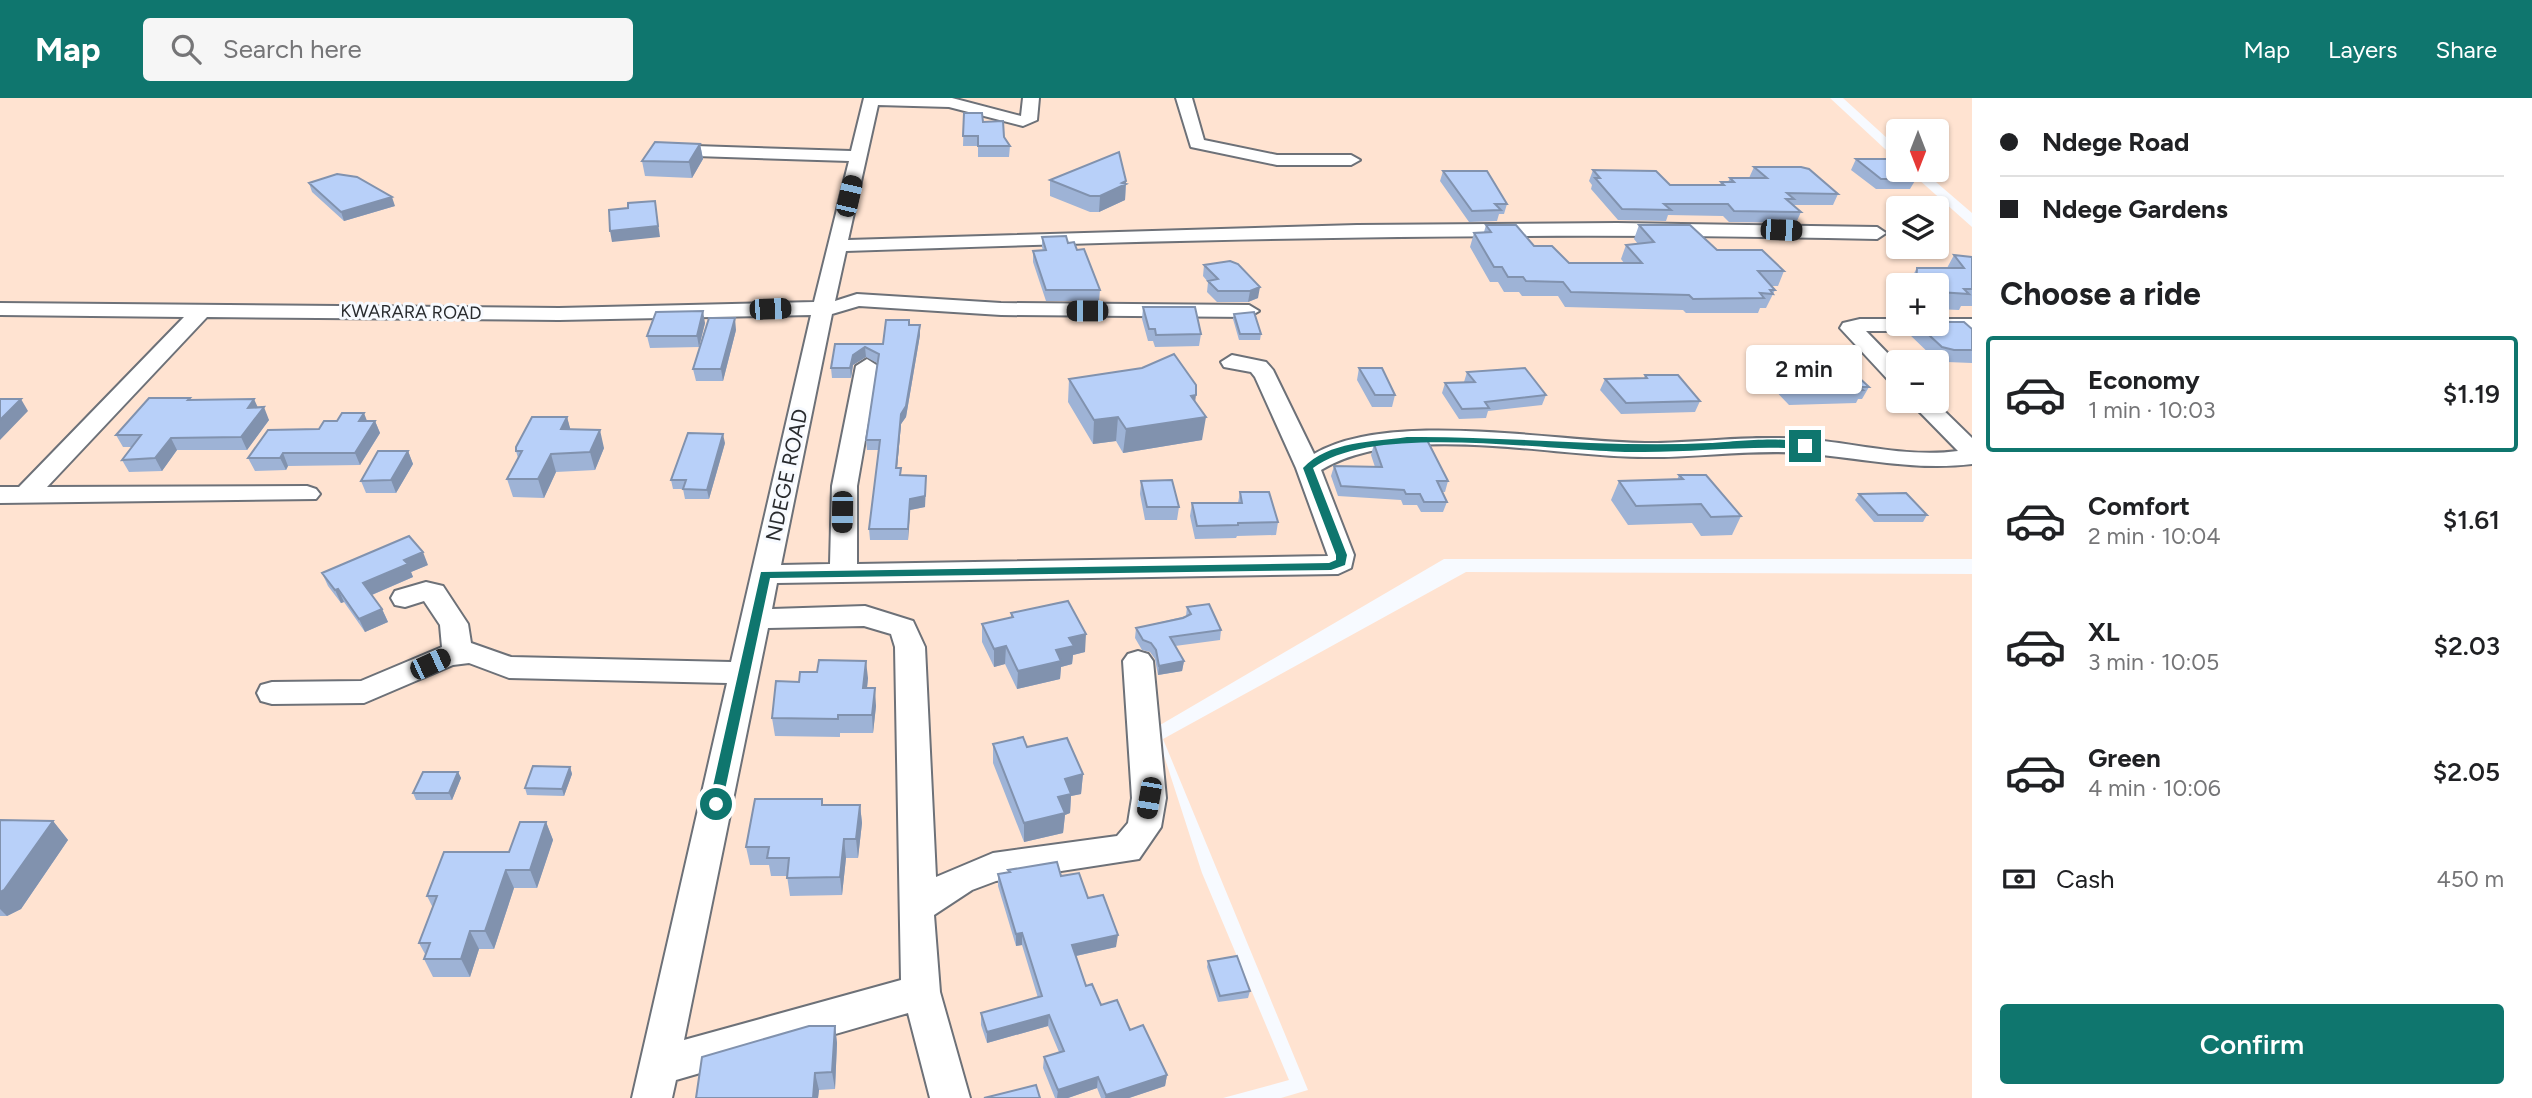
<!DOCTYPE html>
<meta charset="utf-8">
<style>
:root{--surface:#fff;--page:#f6f6f6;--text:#202124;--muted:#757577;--line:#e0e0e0;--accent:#0f766e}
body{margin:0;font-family:Figtree,sans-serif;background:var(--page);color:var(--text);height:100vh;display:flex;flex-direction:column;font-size:26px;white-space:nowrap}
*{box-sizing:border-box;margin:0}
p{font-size:23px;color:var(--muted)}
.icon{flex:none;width:38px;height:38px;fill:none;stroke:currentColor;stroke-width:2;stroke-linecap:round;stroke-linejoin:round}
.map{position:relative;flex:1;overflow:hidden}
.drawer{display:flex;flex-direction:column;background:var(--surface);width:560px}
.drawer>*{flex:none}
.hud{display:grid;align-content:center;height:154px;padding:0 28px;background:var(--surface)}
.needle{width:46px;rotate:180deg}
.fabs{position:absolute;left:1886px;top:21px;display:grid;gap:14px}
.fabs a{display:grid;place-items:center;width:63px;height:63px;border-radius:7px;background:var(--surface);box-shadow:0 2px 5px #0004;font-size:35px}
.end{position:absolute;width:32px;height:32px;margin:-16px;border:9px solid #0f766e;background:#fff;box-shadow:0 0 0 4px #fff}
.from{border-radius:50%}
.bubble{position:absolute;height:49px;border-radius:7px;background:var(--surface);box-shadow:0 2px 5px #0004;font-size:23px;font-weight:600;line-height:49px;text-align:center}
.car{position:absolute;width:21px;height:42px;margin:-21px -10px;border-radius:9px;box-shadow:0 0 5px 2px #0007;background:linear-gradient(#222 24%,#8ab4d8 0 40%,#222 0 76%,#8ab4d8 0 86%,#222 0)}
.hud b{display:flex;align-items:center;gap:24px;height:66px;font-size:26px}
.hud b+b{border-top:2px solid var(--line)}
.hud i{width:18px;height:18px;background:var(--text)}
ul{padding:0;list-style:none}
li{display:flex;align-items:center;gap:21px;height:116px;margin:0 14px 10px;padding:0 14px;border:4px solid transparent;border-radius:7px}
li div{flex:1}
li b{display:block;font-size:26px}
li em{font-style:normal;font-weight:600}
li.selected{border-color:var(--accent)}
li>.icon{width:63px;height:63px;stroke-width:1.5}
h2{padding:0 28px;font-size:32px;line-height:84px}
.pay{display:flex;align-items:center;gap:18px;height:77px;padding:0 28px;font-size:26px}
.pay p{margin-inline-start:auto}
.primary-button{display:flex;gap:14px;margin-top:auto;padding:14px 28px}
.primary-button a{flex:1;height:80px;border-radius:7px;background:var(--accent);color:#fff;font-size:28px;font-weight:600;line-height:80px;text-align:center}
header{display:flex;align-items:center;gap:42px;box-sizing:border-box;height:98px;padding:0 35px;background:var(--accent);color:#fff}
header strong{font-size:33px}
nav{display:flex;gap:38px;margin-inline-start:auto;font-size:24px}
.search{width:490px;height:63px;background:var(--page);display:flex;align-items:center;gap:18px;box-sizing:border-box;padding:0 24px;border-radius:7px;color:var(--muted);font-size:26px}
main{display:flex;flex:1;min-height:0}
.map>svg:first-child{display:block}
.green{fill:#ffe3d1;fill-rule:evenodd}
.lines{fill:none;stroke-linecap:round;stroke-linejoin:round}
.minor-casing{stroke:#6d7178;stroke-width:4}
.minor{fill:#fff;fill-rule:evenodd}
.wall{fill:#9eb3d6}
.shaded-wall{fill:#8192ae}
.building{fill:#b8d0f9;stroke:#8192ae;stroke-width:2}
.route{fill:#0f766e}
.labels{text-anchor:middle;stroke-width:6;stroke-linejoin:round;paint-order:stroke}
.far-street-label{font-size:18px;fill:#292b2e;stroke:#f7faff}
.street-label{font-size:21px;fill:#292b2e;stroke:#f7faff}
</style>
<header>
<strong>Map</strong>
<div class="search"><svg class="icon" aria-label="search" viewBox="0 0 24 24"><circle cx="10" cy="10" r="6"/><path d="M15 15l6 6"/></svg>Search here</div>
<nav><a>Map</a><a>Layers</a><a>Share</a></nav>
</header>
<main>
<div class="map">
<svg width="1972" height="1000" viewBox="0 0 1972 1000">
<rect width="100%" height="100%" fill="#f7faff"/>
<!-- green -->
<path class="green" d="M0 0H1830L1899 64V72H1908L1972 129V461H1444L1155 630 1202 775 1289 982 1223 1000H0ZM1899 110H1937V149H1899ZM1899 187H1937V226H1899ZM1899 264H1937V303H1899Z
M1843 0H1972V115L1922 72H1937V33H1899V51Z
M1466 474 1972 476V1000H1281L1308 992 1163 641Z"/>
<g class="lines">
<!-- minor casing -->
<g class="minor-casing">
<path id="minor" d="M864 0H952L1021 18 1023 0H1039L1037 22 1023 28 949 9 878 7 848 142 1357 127 1617 125 1877 129 1886 135 1877 141C1533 133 1190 141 846 153L835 203 857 196 1001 205 1249 207 1259 213 1249 219 1001 217 859 208 832 216 781 467 830 466 832 388 856 268 867 261 878 268 857 388V466L1328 458 1296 370 1255 279 1251 274 1224 269 1221 264 1232 257 1266 264 1273 272 1314 356C1389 311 1557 344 1645 345 1698 345 1751 337 1804 341 1855 345 1907 360 1958 353L1909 303H1934L1972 340V366C1915 373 1860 360 1803 355 1750 351 1698 360 1645 359 1552 359 1402 323 1321 372L1354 457 1351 470 1338 476 777 485 772 511 865 508 913 523 925 549 936 779 993 755 1117 738 1128 725 1132 700 1123 563 1128 556 1138 553 1148 556 1153 563 1166 700 1161 729 1139 761 996 783 972 792 934 817 940 894 970 1000H930L908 915 676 982 672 1000H632L727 585 509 580 469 565 453 567 364 605 272 606 261 603 257 595 261 587 272 584 361 583 442 549 440 527 424 503 405 509 395 507 391 500 395 493 426 484 443 488 468 526 471 545 511 559 731 564 811 217 559 222 207 219 47 389 307 388 316 391 320 396 316 401 0 405V389H19L184 219 0 217V205L559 210 814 204 849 63 665 57 657 52 665 47 851 53ZM864 528 891 536 895 549 901 882 684 942 768 530Z
M1176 0H1192L1204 42 1277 57H1351L1360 62 1351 67H1277L1191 49Z
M1860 221H1899V226H1937V221H1972V233H1866L1899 267V287L1891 285 1840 230 1843 225Z"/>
</g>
<!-- minor -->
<use href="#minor" class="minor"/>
</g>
<!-- wall -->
<path class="wall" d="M964 15 983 24 1004 39 1010 48 1009 59H978V48H963Z
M700 46 703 61 692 80 645 78 642 63Z
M1856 61 1916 81 1910 91H1876L1851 72Z
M1754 69 1838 96 1833 107H1793L1801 114 1796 125 1729 124 1723 118 1668 117 1666 123 1618 122 1591 91 1592 87 1589 83 1593 72 1670 87H1720L1721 84H1728L1730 80H1749Z
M1443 73 1507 106 1504 116H1499L1497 123 1469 124 1440 83Z
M1050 82 1126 83 1125 102 1099 114H1090L1050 98Z
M309 85 395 108 344 123 312 94Z
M1486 127 1569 165H1624L1621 161 1626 147 1638 146 1634 141 1639 127 1784 173 1778 188H1771L1775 192 1766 210H1760L1758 215H1686L1683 212 1565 209 1558 198H1522L1519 194H1504L1498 184H1490L1470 149 1474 135 1484 134Z
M1042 139 1068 145 1077 152 1100 192 1099 203H1046L1033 164V153H1043L1042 149Z
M1954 157 1972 159V208H1961L1959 212 1937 211V187H1908V186L1917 170H1947Z
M1230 163 1258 200 1248 204H1217L1207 194 1208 184 1203 178 1204 167Z
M1143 209 1201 236 1199 248 1155 249 1153 243H1148L1142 221Z
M1234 216 1261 236 1260 242H1239L1233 221Z
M909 222V227H920V237L906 319 901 326 897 370H901V377L926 378 925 409 910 412 908 442H870L869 431 879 352H867L866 342 877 265 866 259 853 267 851 280H832L831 270 835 246H883Z
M705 225 699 249 650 250 647 238Z
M1914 226H1937L1972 231V265L1947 264 1935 261 1909 236Z
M736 232 723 283H696L693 271Z
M1807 263 1869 289 1862 301H1858L1856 305 1789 307 1769 286 1775 274 1802 273Z
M1359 270 1395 297 1392 309H1372L1357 282Z
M1467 274 1546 297 1542 307 1488 313 1486 320 1459 321 1442 295 1445 285H1465L1464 284Z
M1645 277 1700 303 1695 314 1621 316 1600 292 1605 281 1644 280Z
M1069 281 1195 304 1202 342 1123 355 1116 343 1093 346 1068 304Z
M190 300 191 302 258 310 269 322 247 352H177L162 373 129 374 122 362 132 349H123L116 337Z
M567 319 570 331 604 350 595 372 556 374 544 400 513 399 507 381 518 360 516 353Z
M368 323H375L380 335 360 367 288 368 286 372 255 373 248 360Z
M725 345 709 401H685L683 391H673L671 382Z
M1374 346 1448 383 1445 394H1442L1447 404 1443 414H1421L1417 407H1403L1401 402 1338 398 1331 378 1334 368 1375 369 1371 357Z
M408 353 413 366 396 395H366L361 383Z
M1679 377 1741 418 1732 437 1701 438 1692 425 1628 427 1611 402 1619 383 1677 382Z
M1141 383 1179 409 1177 422H1145L1140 396Z
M1240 394 1278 424 1276 437 1237 438 1236 440 1195 441 1190 418 1192 405H1238Z
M1859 396 1927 417 1923 424H1874L1855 402Z
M428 467 411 474 413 479 372 497 382 511 388 524 365 534 344 504 341 505 328 488 322 475Z
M1187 509 1221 532 1220 542 1175 548 1184 563 1182 573 1158 577 1155 561 1150 554 1142 552 1135 540 1136 530 1186 518Z
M1011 515 1085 554 1073 557 1072 566 1061 569 1060 581 1017 591 1005 566 994 569 982 544V526L1011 520Z
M868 580 867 590 876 608 873 635H840V639L775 638 772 620 799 584Z
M993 646 1027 649 1083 676 1081 696 1071 698 1070 715 1065 717 1063 735 1024 744 993 665Z
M570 669 572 676 564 698 527 697 525 690Z
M458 674 461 680 452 702H416L413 695Z
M822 701 823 707H860L862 725 858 760H846L842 797 790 798 787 778H771L769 767H750L746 749Z
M0 722 53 723 68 742 21 811 7 818H0Z
M546 724 553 742 537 790H514L494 851H479L470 879H433L424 861 425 856 419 845 433 810 427 798 509 754Z
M1008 772 1061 778 1088 800 1116 849 1076 858 1086 888 1101 907 1130 932 1167 977 1165 988 1129 1000H1101L1097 990 1068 1000H1055L1043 970 1044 959 1059 954 1048 928 987 945 981 927V915L1038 900 1022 847 1016 848 998 788V776L1008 774Z
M1208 863 1250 893 1248 900 1218 904 1207 869Z
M835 928 837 945 835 991 819 992 818 1000H696Z"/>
<!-- shaded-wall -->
<path class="shaded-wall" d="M700 46 703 61 692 80 689 64Z
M1126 83 1125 102 1099 114 1100 98Z
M392 99 395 108 344 123 341 114Z
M655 103 660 139 612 144 610 133Z
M1260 189 1258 200 1248 204 1250 193Z
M703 213 705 225 699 249 697 238Z
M735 220 736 232 723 283 721 271Z
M920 227V237L906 319 901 326 896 381V370L901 316Z
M865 249 866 259 853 267 851 280 850 270 853 257Z
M1196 297 1193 321 1206 319 1202 342 1123 355 1126 331 1191 298Z
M21 301 28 313 0 342V322Z
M254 301 260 314 248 310Z
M264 309 269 322 247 352 241 339Z
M364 315 369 328 359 323Z
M567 319 572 337 561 331Z
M1118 319 1116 343 1093 346 1094 322Z
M375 323 380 335 360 367 355 355Z
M600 332 604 350 595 372 590 354Z
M723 336 725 345 709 401 707 392Z
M171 340 177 352 162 373 155 360Z
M408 353 413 366 396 395 391 382Z
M283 355 288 368 286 372 280 360Z
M551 356 556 374 544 400 538 381Z
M926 378 925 409 910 412 908 442V431L910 401Z
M423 454 428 467 411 474 413 479 369 498 363 485 404 462Z
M338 491 344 504 341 505 335 492Z
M382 511 388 524 365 534 359 521Z
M1086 536 1085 554 1073 557 1072 566 1061 569 1060 581 1017 591 1018 573 1056 552 1069 540Z
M1006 548 1005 566 994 569V551Z
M866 563 868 580 865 608 863 590Z
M1184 563 1182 573 1158 577 1159 568Z
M875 590 876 608 873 635 872 617Z
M570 669 572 676 564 698 562 691Z
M458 674 461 680 452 702 449 695Z
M1083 676 1081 696 1071 698 1070 715 1065 717 1063 735 1024 744V725L1058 699 1065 681Z
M860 707 862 725 858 760 856 741Z
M53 723 68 742 21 811 7 818 0 811V794Z
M546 724 553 742 537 790 530 772Z
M844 741 846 760 842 797 840 779Z
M506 772 514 790 494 851 485 833Z
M470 833 479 851 470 879 461 861Z
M1022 835V847L1016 848V836Z
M1118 837 1116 849 1071 859 1072 847Z
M1049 917 1048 928 987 945V934Z
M835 928 837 945 835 991 832 974Z
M815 975 819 992 818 1000H813Z
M1167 977 1165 988 1129 1000H1105L1106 997Z
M1098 979 1097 990 1068 1000H1057L1058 992Z"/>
<!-- building -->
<path class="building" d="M964 15H982L983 24 1003 23 1004 39 1010 48H978V38H963Z
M655 44 700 46 689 64 642 63Z
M1119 54 1126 83 1122 85 1126 86 1100 98H1090L1050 82Z
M1856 61H1890L1899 68V72H1904L1916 81H1881Z
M1754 69H1801L1809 71 1838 96 1787 95 1794 101H1786L1801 114 1734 113 1728 106H1664L1671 112 1622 111 1595 80H1600L1593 72 1656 73 1670 87H1724L1721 84H1734L1730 80H1767Z
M1443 73H1487L1507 106H1495L1501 112 1472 113Z
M337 76 357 79 392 99 341 114 309 85Z
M655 103 658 128 610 133 609 112 628 110V105Z
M1486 127H1516L1534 148H1552L1569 165H1642L1626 147 1654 144 1639 127H1690L1717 152H1762L1784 173H1758L1775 192H1770L1773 196 1760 195 1764 200 1693 201 1689 197 1571 194 1563 184 1526 183 1523 179H1508L1502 169H1494L1474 135 1491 134Z
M1066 138 1068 145 1074 144 1077 152 1084 151 1100 192H1046L1033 153 1046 152 1042 139Z
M1954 157 1972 159V191H1964L1969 196 1939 194 1937 192V187H1916L1917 170H1964Z
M1230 163 1238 166 1260 189 1250 193H1218L1208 183 1218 181 1204 167Z
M1143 209H1195L1201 236 1156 237 1155 231H1149Z
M703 213 697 238H647L656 214Z
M1254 214 1261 236H1240L1234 216Z
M709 220H735L721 271H693Z
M886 222H909V227H920L906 308 901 316 896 370H901L900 377 926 378 925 398 910 401 908 431H869L880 342H866L879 256 865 249 853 257 850 270H831L835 246H883Z
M1937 224H1964L1972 231V252H1954L1942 249 1917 226H1937Z
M1174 256 1196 287V297L1191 298 1206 319 1126 331 1118 319 1094 322 1069 281 1142 270Z
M1840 262 1869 289H1859L1863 292 1795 295 1775 274 1817 273 1807 263Z
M1359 270H1382L1395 297H1375Z
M1525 270 1546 297 1485 304 1489 310 1462 311 1445 285 1475 284 1467 274Z
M1645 277H1678L1700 303 1626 305 1605 281 1647 280Z
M149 300H190L188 302 254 301 248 310 264 309 241 339 171 340 155 360 122 362 141 337H116Z
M0 301H21L0 322Z
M342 315H364L359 323H375L355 355H283L280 360H248L268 332 319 331 324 323H337Z
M532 319H567L561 331 600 332 590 354 551 356 538 381H507L522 353H516V349Z
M688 335 723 336 707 392 683 391 686 382H671Z
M1426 340 1448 383H1437L1447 404H1424L1420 396H1406L1404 392 1341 388 1334 368 1382 369 1374 346Z
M378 353H408L391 382 361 383Z
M1679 377H1706L1741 418 1711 419 1701 406 1636 408 1619 383 1683 381Z
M1172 382 1179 409H1147L1141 383Z
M1240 394H1269L1278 424 1238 425V427L1197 428 1192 405H1242Z
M1906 395 1927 417H1878L1859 396Z
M409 438 423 454 404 462 408 466 363 485 382 511 359 521 338 491 335 492 322 475Z
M1068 503 1086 536 1069 540 1074 548 1056 552 1061 563 1018 573 1006 548 994 551 982 526 1013 519 1011 515Z
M1209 506 1221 532 1170 539 1184 563 1159 568 1156 552 1151 545 1143 542 1136 530 1183 520 1191 516 1187 509Z
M819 562 866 563 863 590H875L872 617H838V621L772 620 776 583 799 584 800 574H817Z
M1023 639 1027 649 1067 640 1083 676 1065 681 1071 696 1058 699 1065 715 1024 725 993 646Z
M533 668 570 669 562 691 525 690Z
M423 674H458L449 695H413Z
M755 701H822V707H860L856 741H844L840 779 787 780 789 760H767L769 749H746Z
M0 722 53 723 4 792 0 794Z
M520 724H546L530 772H506L485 833H470L461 861H424L430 845H419L437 798H427L444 754H509Z
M1057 764 1061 778 1079 775 1088 800 1103 797 1118 837 1072 847 1086 888 1092 886 1101 907 1117 902 1130 932 1143 927 1167 977 1106 997 1098 979 1058 992 1044 959 1064 953 1049 917 987 934 981 915 1042 898 1022 835 1016 836 998 776 1010 774 1008 772Z
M1237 858 1250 893 1220 898 1208 863Z
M809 928H835L832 974 815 975 813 1000H696L702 959Z
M1036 987 1040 1000H984Z"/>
<!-- route -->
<path class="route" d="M1407 339C1508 338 1609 350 1710 345 1732 344 1792 336 1810 348L1805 351C1751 347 1698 354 1644 354 1563 356 1376 322 1313 370L1347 457 1345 467 1331 472 770 480 722 706 720 710H711L709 706 761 474 1329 465 1336 462V457L1303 370C1329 343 1372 344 1407 339Z"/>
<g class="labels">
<!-- far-street labels -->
<g class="far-street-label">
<text transform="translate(411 214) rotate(1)" y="6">KWARARA ROAD</text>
</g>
<!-- street labels -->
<g class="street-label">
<text transform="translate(787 377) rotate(-78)" y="7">NDEGE ROAD</text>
</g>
</g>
</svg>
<div class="fabs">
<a><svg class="needle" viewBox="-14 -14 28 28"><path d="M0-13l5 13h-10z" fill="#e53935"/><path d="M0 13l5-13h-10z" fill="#757577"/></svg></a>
<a><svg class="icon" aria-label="layers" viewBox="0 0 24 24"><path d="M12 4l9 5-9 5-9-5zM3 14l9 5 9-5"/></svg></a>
<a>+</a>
<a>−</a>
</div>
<i class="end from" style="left:716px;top:706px"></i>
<i class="end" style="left:1805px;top:348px"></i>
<div class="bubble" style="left:1746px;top:247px;width:116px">2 min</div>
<i class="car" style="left:849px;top:98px;rotate:13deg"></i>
<i class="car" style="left:1781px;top:132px;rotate:92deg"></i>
<i class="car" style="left:770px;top:211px;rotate:88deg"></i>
<i class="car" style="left:1087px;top:213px;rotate:270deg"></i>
<i class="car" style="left:842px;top:414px;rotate:181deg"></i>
<i class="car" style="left:430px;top:566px;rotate:65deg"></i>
<i class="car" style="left:1149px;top:700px;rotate:190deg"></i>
</div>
<section class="drawer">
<div class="hud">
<b><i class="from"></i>Ndege Road</b>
<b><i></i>Ndege Gardens</b>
</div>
<h2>Choose a ride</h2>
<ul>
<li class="selected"><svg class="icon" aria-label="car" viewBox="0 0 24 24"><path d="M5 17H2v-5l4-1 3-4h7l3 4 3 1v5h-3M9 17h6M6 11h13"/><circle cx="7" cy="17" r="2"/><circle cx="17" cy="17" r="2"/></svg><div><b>Economy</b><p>1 min · 10:03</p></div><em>$1.19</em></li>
<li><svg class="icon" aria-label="car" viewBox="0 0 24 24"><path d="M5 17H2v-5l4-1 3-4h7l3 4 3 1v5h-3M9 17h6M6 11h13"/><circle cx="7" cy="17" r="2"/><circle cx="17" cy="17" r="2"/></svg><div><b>Comfort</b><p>2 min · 10:04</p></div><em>$1.61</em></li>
<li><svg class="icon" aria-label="car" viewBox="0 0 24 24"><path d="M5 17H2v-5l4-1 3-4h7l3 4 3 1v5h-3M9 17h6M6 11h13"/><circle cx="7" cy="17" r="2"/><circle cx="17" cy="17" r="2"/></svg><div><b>XL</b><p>3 min · 10:05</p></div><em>$2.03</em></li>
<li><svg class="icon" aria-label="car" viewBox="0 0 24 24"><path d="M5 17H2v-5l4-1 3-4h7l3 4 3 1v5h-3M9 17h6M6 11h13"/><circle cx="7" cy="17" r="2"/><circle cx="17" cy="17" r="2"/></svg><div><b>Green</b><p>4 min · 10:06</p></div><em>$2.05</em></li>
</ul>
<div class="pay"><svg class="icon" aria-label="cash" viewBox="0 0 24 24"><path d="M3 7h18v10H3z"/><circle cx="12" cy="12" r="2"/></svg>Cash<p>450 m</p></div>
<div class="primary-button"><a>Confirm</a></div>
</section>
</main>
